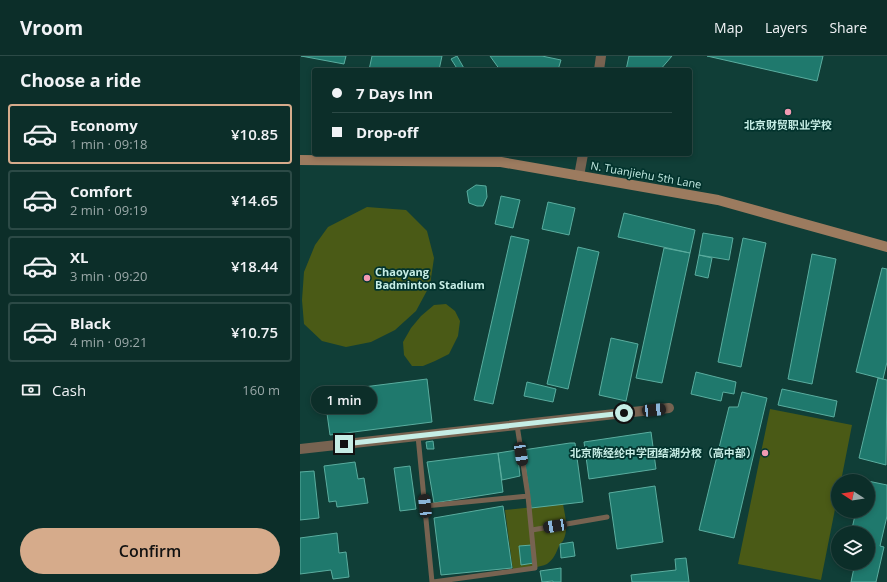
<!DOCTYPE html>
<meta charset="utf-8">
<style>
:root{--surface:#0c2e29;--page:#1a3a35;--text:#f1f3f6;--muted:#9aa8a8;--line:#2c4a46;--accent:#d6ab8b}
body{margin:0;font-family:"Open Sans","Noto Sans SC",sans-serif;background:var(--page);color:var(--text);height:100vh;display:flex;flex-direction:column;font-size:15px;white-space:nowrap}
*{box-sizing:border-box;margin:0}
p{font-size:13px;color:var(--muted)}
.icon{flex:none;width:22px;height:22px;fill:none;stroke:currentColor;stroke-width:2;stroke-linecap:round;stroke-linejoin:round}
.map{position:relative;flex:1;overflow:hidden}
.drawer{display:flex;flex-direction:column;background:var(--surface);width:300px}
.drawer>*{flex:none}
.top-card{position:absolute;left:12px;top:12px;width:380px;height:88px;border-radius:4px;box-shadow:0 2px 6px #0003,0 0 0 1px var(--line);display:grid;align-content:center;height:88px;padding:0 20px;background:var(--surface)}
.needle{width:26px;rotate:282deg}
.fabs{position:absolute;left:531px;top:418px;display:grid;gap:8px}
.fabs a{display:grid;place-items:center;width:44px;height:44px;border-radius:50%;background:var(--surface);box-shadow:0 2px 6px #0003,0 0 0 1px var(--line);font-size:20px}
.end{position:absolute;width:18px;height:18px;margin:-9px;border:5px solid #c6ede5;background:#111;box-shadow:0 0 0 2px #111}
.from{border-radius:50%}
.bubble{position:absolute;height:28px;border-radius:14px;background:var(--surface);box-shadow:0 2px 6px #0003,0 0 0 1px var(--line);font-size:13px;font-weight:600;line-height:28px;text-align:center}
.car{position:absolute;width:12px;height:24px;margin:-12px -6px;border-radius:5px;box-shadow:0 0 3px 1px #0007;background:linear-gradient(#222 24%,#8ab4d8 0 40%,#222 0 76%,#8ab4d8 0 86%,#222 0)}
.top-card b{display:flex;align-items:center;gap:14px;height:38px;font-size:15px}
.top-card b+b{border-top:1px solid var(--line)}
.top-card i{width:10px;height:10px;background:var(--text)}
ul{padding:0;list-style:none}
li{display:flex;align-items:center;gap:12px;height:60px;margin:0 8px 6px;padding:0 12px;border:2px solid var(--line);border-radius:4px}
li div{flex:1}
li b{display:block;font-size:15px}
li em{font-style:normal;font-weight:600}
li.selected{border-color:var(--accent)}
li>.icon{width:36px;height:36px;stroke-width:1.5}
h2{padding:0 20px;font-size:18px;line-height:48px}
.pay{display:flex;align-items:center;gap:10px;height:44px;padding:0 20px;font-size:15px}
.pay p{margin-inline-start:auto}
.cta{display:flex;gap:8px;margin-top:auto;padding:8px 20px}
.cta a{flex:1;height:46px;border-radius:24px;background:var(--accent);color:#111;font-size:16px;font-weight:600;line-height:46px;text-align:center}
header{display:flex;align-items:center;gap:24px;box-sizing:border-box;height:56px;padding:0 20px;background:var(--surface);border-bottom:1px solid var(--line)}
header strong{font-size:19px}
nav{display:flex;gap:22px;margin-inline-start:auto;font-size:14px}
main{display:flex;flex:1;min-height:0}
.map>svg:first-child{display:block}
.green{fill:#4a5a16}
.building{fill:#1f796d;stroke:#5aad9f}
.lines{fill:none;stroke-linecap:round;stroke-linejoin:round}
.lane{stroke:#776351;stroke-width:5}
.street{stroke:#776351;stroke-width:10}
.secondary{stroke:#9c7b5f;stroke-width:10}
.route{stroke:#c6ede5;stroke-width:5}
.poi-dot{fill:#f19ab2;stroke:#02332d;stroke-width:1.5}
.labels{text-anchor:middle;stroke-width:3.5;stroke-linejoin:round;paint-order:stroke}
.poi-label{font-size:11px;font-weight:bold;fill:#c6ede5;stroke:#02332d}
.street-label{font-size:11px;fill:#c6ede5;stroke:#02332d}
</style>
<header>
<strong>Vroom</strong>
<nav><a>Map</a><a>Layers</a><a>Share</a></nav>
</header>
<main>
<section class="drawer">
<h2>Choose a ride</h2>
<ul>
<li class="selected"><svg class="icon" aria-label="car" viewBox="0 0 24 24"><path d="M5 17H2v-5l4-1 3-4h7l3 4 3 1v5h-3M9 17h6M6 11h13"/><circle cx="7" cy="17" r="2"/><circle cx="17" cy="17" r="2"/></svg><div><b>Economy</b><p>1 min · 09:18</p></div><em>¥10.85</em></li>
<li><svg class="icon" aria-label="car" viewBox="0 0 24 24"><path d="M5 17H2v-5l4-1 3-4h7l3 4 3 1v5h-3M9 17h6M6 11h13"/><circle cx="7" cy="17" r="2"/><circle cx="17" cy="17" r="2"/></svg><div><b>Comfort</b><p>2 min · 09:19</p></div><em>¥14.65</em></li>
<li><svg class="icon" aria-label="car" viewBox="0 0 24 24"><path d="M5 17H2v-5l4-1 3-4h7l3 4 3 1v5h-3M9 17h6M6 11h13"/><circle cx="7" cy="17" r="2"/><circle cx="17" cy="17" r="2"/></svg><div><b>XL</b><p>3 min · 09:20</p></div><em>¥18.44</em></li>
<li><svg class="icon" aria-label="car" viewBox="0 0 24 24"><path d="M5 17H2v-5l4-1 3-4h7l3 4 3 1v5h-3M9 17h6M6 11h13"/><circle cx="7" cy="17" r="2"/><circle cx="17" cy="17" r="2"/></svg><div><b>Black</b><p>4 min · 09:21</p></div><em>¥10.75</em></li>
</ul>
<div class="pay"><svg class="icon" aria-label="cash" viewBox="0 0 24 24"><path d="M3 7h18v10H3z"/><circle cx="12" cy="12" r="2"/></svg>Cash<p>160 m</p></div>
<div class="cta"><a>Confirm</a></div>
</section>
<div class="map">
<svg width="587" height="526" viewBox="0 0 587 526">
<rect width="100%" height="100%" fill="#103e37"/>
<!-- green -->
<path class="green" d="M67 151 106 154 127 175 134 202 130 229 116 255 95 274 71 286 46 291 22 285 4 268 2 244 4 216 15 189 28 171Z
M146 248 155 255 160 265 158 280 149 298 135 305 123 310H112L104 299 103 286 111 272 121 260 134 249Z
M470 353 552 369 541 425H538V438L521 524 438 508Z
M263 448C265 460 269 473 263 485 261 487 260 488 259 490 256 497 254 503 247 508 243 510 239 510 235 512L213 515 205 454Z"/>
<!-- building -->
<path class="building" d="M1 0H46L44 8Z
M72 0H142L139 14H69Z
M157 0 165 14H158L151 3Z
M190 0H242L261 4 258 14H200Z
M329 0H372L360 14H326Z
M407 0H523L517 25Z
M176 129 186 130 187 141 183 150H177L169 147 167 135Z
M201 140 220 144 213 172 195 168Z
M248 146 275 152 269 179 242 173Z
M324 157 395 174 390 197 318 181Z
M403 177 433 182 429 204 399 199Z
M211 180 229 184 193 348 174 344Z
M443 182 466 187 441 311 418 306Z
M278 191 299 196 268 333 247 328Z
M364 192 390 197 362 327 336 322Z
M512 198 536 203 512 328 488 323Z
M399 199 412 202 408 222 395 219Z
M582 212 587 213V306L583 323 556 316Z
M311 282 338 288 326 345 299 339Z
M396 316 436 326 434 338 423 336 421 345 391 338Z
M578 322 587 324 586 409 559 402Z
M127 323 132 366 30 379 24 336Z
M227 326 256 333 253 346 224 340Z
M482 333 537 345 534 361 478 349Z
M442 336 467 342 434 482 399 474 429 351H438Z
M351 376 356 413 289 423 284 386Z
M133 385 134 393H127L126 386Z
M270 387H275L283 446 231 452 223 394Z
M217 394 220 420 202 424 198 397Z
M198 397 203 436 134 447 127 406Z
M55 406 58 423 64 422 68 447 37 451 36 445 29 446 24 410Z
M110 410 116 453 100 455 94 412Z
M14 415 19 462 0 464V416Z
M563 424 587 429V460L580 490 584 491 576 526H551L555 507H568V477H551L556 455H568V425H562Z
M355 430 363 486 317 493 309 437Z
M203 450 212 512 141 519 134 462Z
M37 477 39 497 46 496 49 521 33 523 31 514 0 518V482Z
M273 486 275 500 261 502 260 488Z
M232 489 234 507 221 509 219 490Z
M386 502 389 526H332L331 519 376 514 375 503Z
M261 512V526H253V525L242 526 240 515Z"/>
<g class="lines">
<!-- lane -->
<path class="lane" d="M217 369 228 440
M118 380 132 526
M125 450 228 440 235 512 133 526
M232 474 307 461"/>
<!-- street -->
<path class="street" d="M299 14 301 0
M279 120 283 98
M0 393 369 352"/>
<!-- secondary -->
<path class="secondary" d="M0 104 201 106 418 144 587 191"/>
</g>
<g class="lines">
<!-- route -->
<path class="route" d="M44 388 324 357"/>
</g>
<!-- markers -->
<g class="poi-dot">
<circle cx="488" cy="56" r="4"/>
<circle cx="67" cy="222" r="4"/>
<circle cx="465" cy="397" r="4"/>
</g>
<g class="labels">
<!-- poi labels -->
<g class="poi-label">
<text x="488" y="73">北京财贸职业学校</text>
<text x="75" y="220" text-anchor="start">Chaoyang<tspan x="75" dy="13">Badminton Stadium</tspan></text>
<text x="457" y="401" text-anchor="end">北京陈经纶中学团结湖分校（高中部）</text>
</g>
<!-- street labels -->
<g class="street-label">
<text transform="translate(346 119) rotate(10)" y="4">N. Tuanjiehu 5th Lane</text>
</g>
</g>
</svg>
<div class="fabs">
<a><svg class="needle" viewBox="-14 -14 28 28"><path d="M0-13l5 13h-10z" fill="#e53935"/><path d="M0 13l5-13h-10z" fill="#9aa8a8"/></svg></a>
<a><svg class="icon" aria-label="layers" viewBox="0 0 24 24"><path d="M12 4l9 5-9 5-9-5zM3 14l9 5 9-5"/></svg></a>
</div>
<i class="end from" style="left:324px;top:357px"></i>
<i class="end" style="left:44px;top:388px"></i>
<div class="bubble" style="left:11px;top:330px;width:66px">1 min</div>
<i class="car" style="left:354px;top:354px;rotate:84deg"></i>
<i class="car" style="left:221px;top:398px;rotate:171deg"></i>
<i class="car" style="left:125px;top:450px;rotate:354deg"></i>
<i class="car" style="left:255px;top:470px;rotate:260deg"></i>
<div class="top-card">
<b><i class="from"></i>7 Days Inn</b>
<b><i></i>Drop-off</b>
</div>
</div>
</main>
